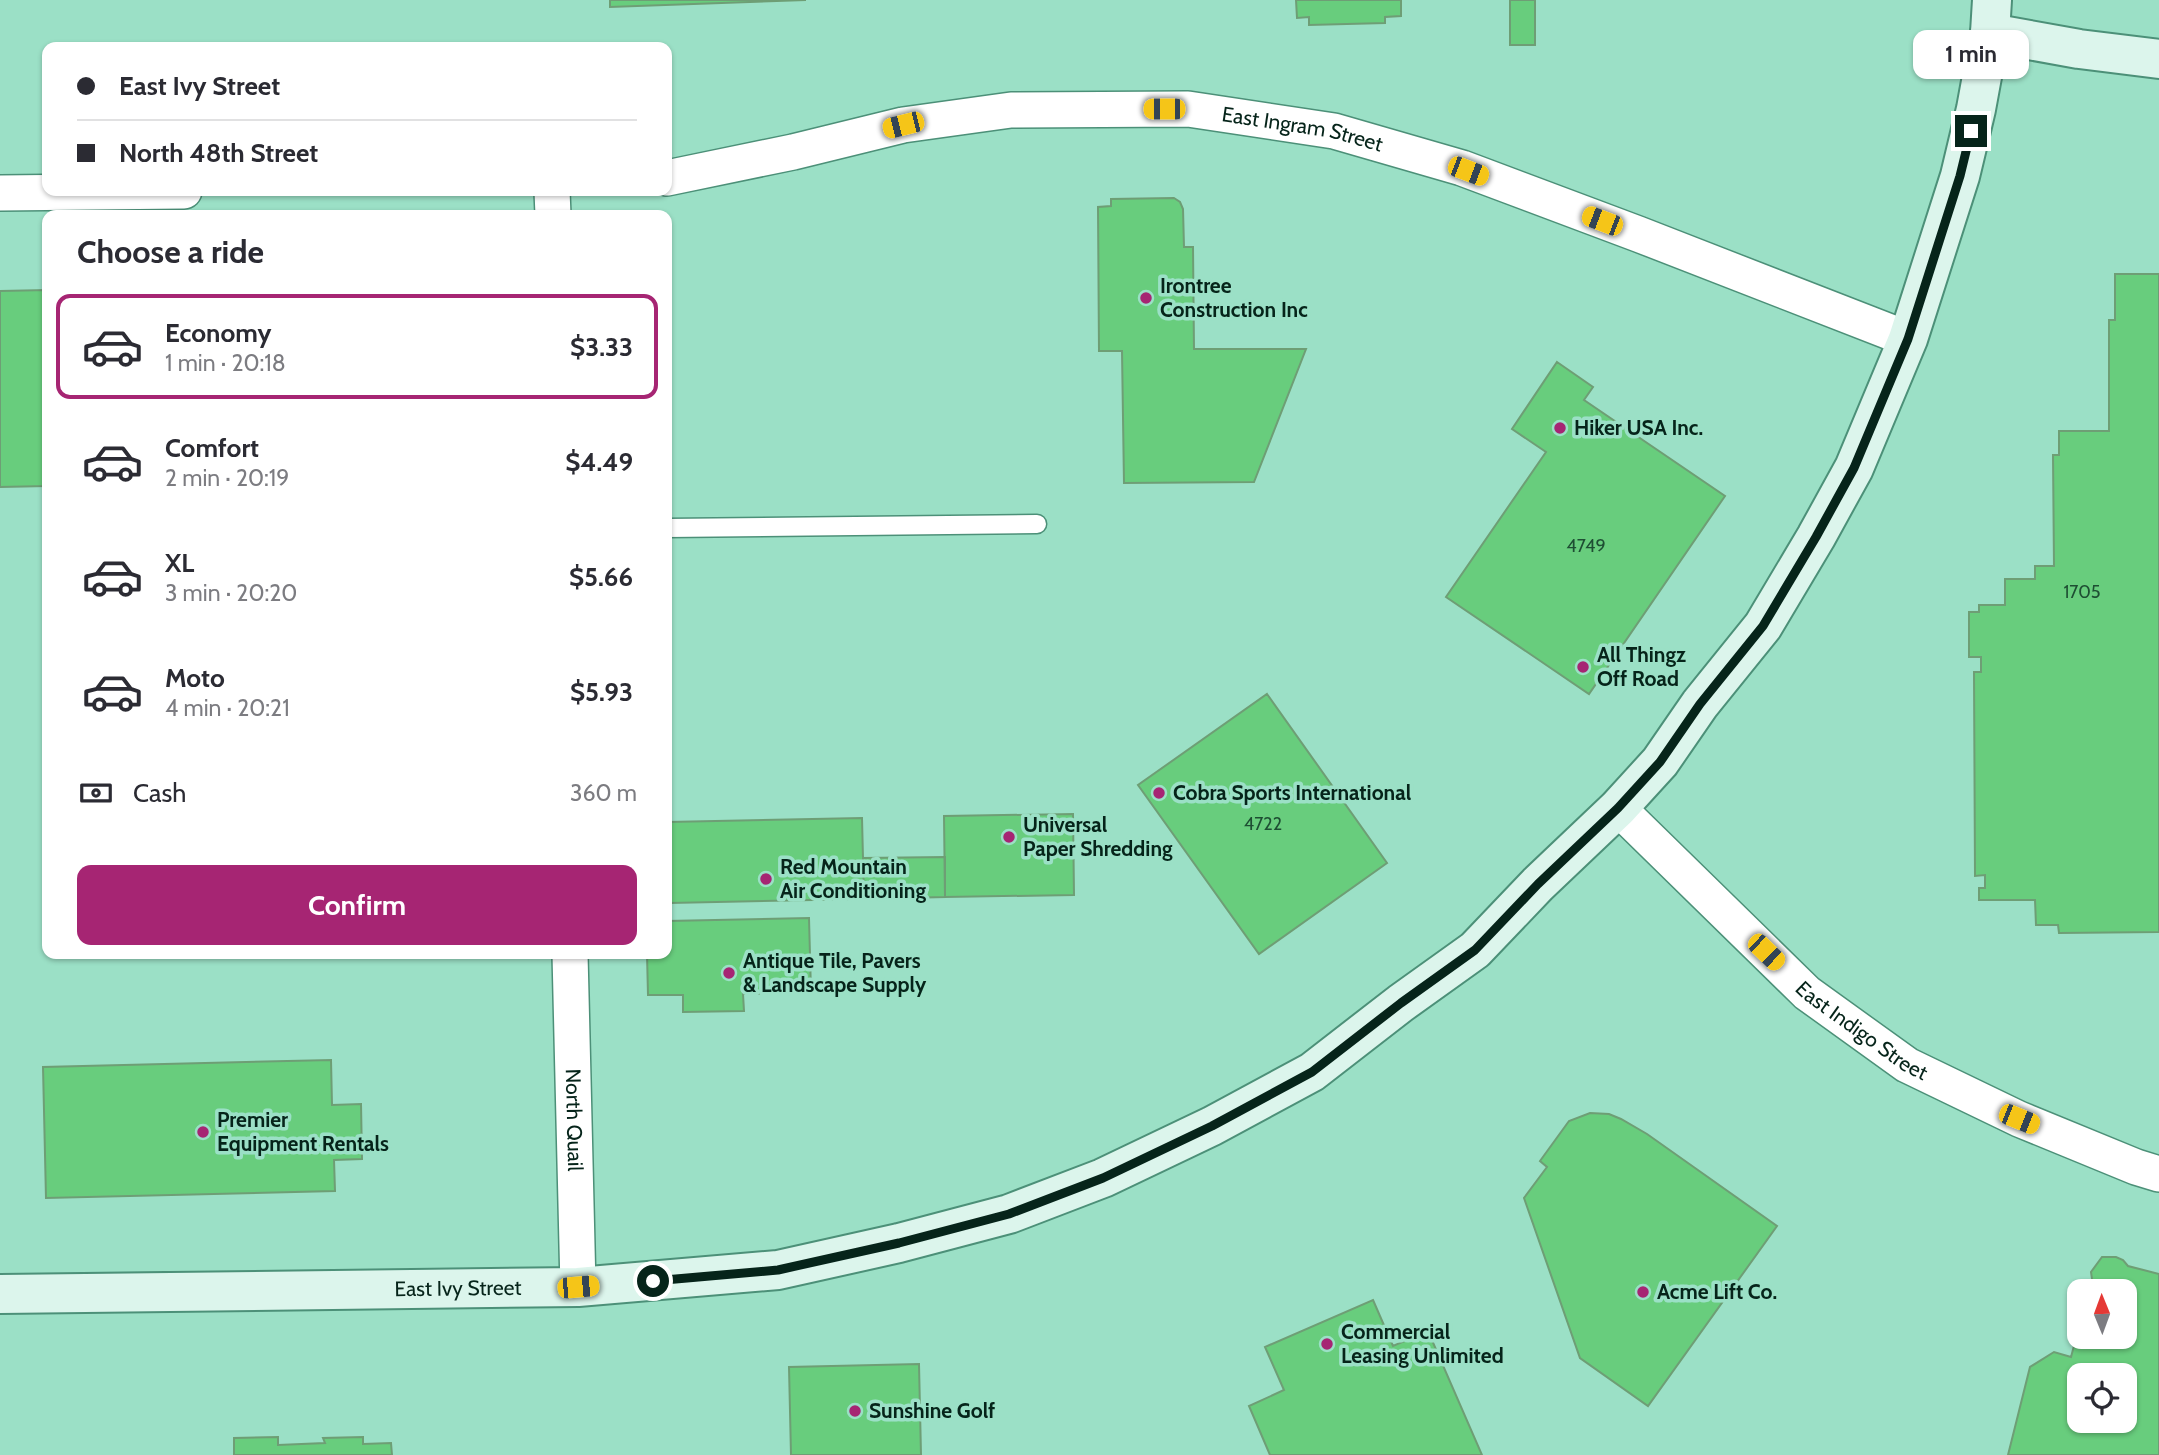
<!DOCTYPE html>
<meta charset="utf-8">
<style>
:root{--surface:#fff;--page:#f2f2f3;--text:#2b2b33;--muted:#7c7c81;--line:#e1e1e2;--accent:#a62573}
body{margin:0;font-family:Cabin,sans-serif;background:var(--page);color:var(--text);height:100vh;display:flex;flex-direction:column;font-size:26px;white-space:nowrap}
*{box-sizing:border-box;margin:0}
p{font-size:23px;color:var(--muted)}
.icon{flex:none;width:38px;height:38px;fill:none;stroke:currentColor;stroke-width:2;stroke-linecap:round;stroke-linejoin:round}
.map{position:relative;flex:1;overflow:hidden}
.panel{position:absolute;left:42px;top:210px;width:630px;height:749px;display:flex;flex-direction:column;background:var(--surface);border-radius:14px;box-shadow:0 2px 5px #0004}
.panel>*{flex:none}
.top-card{position:absolute;left:42px;top:42px;width:630px;height:154px;border-radius:14px;box-shadow:0 2px 5px #0004;display:grid;align-content:center;height:154px;padding:0 35px;background:var(--surface)}
.needle{width:46px;rotate:359deg}
.buttons{position:absolute;left:2067px;top:1279px;display:grid;gap:14px}
.buttons a{display:grid;place-items:center;width:70px;height:70px;border-radius:14px;background:var(--surface);box-shadow:0 2px 5px #0004;font-size:35px}
.end{position:absolute;width:32px;height:32px;margin:-16px;border:9px solid #06241a;background:#fff;box-shadow:0 0 0 4px #fff}
.from{border-radius:50%}
.bubble{position:absolute;height:49px;border-radius:14px;background:var(--surface);box-shadow:0 2px 5px #0004;font-size:23px;font-weight:700;line-height:49px;text-align:center}
.car{position:absolute;width:21px;height:42px;margin:-21px -10px;border-radius:9px;box-shadow:0 0 5px 2px #0007;background:linear-gradient(#f5c518 24%,#345 0 40%,#f5c518 0 76%,#345 0 86%,#f5c518 0)}
.top-card b{display:flex;align-items:center;gap:24px;height:66px;font-size:26px}
.top-card b+b{border-top:2px solid var(--line)}
.top-card i{width:18px;height:18px;background:var(--text)}
ul{padding:0;list-style:none}
li{display:flex;align-items:center;gap:21px;height:105px;margin:0 14px 10px;padding:0 21px;border:4px solid transparent;border-radius:14px}
li div{flex:1}
li b{display:block;font-size:26px}
li em{font-style:normal;font-weight:700}
li.active{border-color:var(--accent)}
li>.icon{width:63px;height:63px;stroke-width:1.5}
h2{padding:0 35px;font-size:32px;line-height:84px}
.pay{display:flex;align-items:center;gap:18px;height:77px;padding:0 35px;font-size:26px}
.pay p{margin-inline-start:auto}
.action{display:flex;gap:14px;margin-top:auto;padding:14px 35px}
.action a{flex:1;height:80px;border-radius:14px;background:var(--accent);color:#fff;font-size:28px;font-weight:700;line-height:80px;text-align:center}
.map>svg:first-child{display:block}
.building{fill:#68cd7d;stroke:#6e9e75;stroke-width:2;fill-rule:evenodd}
.lines{fill:none;stroke-linecap:round;stroke-linejoin:round}
.lane-casing{stroke:#4c9078;stroke-width:21}
.street-casing{stroke:#4c9078;stroke-width:38}
.secondary-casing{stroke:#4c9078;stroke-width:42}
.lane{stroke:#fff;stroke-width:18}
.street{stroke:#fff;stroke-width:35}
.secondary{stroke:#dcf5ec;stroke-width:38}
.route{stroke:#06241a;stroke-width:9}
.poi-dot{fill:#a62573;stroke:#9be0c6;stroke-width:2.5}
.labels{text-anchor:middle;stroke-width:7;stroke-linejoin:round;paint-order:stroke}
.number-label{font-size:18px;fill:#1e4e33}
.street-label{font-size:21px;fill:#06241a;stroke:#9be0c6}
.poi-label{font-size:21px;font-weight:bold;fill:#06241a;stroke:#9be0c6;text-anchor:start}
</style>
<div class="map">
<svg width="2159" height="1455" viewBox="0 0 2159 1455">
<rect width="100%" height="100%" fill="#9be0c6"/>
<!-- building -->
<path class="building" d="M610 0H806L610 7Z
M1296 0H1401V16L1385 17V23L1309 25V17L1297 18Z
M1510 0H1535V45H1510Z
M1174 198 1180 202 1183 209 1184 247H1193L1194 349H1306L1254 482 1124 483 1122 351H1099L1098 207 1111 206V199Z
M2115 274H2159V932L2059 933 2058 925H2036L2035 900H1979V888H1985V875L1975 876 1974 672H1981V657H1969V612H1979V605H2005V579H2035V566H2054L2053 455H2059V431H2109V320H2115Z
M47 290V486L0 487V291Z
M1557 362 1593 387 1584 400 1725 496 1589 694 1446 597 1546 452 1512 429Z
M1267 694 1387 863 1259 954 1138 785Z
M1073 814 1074 895 945 897 944 816Z
M862 818 864 899 670 903 668 822Z
M945 857V897L864 899 863 858Z
M809 918 811 992 743 994 744 1011 683 1012V995H648L647 954H667V921Z
M331 1060 332 1105 361 1104 362 1159 334 1160 335 1191 46 1198 43 1067Z
M1590 1113 1609 1114 1621 1119 1647 1134 1777 1226 1648 1406 1580 1358 1524 1198 1547 1167 1540 1161 1569 1121Z
M2102 1257H2116L2123 1260 2128 1266 2159 1274V1455H2008L2030 1367 2054 1352 2071 1357 2079 1327V1337H2124V1292H2102L2096 1288 2092 1279 2091 1272ZM2079 1376H2124V1421H2079Z
M1373 1300 1393 1346 1428 1331 1482 1455H1270L1249 1406 1284 1390 1265 1347Z
M919 1364 921 1455H791L789 1367Z
M278 1437V1445L325 1443 323 1438 363 1437V1444L391 1443 392 1455H234V1438Z"/>
<g class="lines">
<!-- lane casing -->
<g class="lane-casing">
<path id="lane" d="M667 528 1037 524"/>
</g>
<!-- street casing -->
<g class="street-casing">
<g id="street">
<path id="s1" d="M667 178 793 152 903 125 1011 110 1188 109 1334 131 1462 168 1638 234 1908 339"/>
<path d="M552 191 553 215"/>
<path d="M0 193 184 191"/>
<path id="s2" d="M1618 808 1807 993 1907 1065 2019 1119 2136 1167 2159 1174"/>
<path id="s3" d="M570 954 578 1287"/>
</g>
</g>
<!-- secondary casing -->
<g class="secondary-casing">
<g id="secondary">
<path d="M1990 33 2079 49 2159 59"/>
<path id="s4" d="M0 1294 578 1287 778 1270 899 1243 1009 1214 1103 1178 1212 1126 1312 1072 1401 1003 1475 950 1538 884 1618 808 1660 762 1700 704 1763 626 1816 537 1854 468 1908 339 1960 176 1976 109 1990 33 1992 0"/>
</g>
</g>
<!-- lane -->
<use href="#lane" class="lane"/>
<!-- street -->
<use href="#street" class="street"/>
<!-- secondary -->
<use href="#secondary" class="secondary"/>
</g>
<g class="lines">
<!-- route -->
<path class="route" d="M653 1281 778 1270 899 1243 1009 1214 1103 1178 1212 1126 1312 1072 1401 1003 1475 950 1538 884 1618 808 1660 762 1700 704 1763 626 1816 537 1854 468 1908 339 1960 176 1971 131"/>
</g>
<!-- markers -->
<g class="poi-dot">
<circle cx="1146" cy="298" r="7"/>
<circle cx="1560" cy="428" r="7"/>
<circle cx="1583" cy="667" r="7"/>
<circle cx="1159" cy="793" r="7"/>
<circle cx="1009" cy="837" r="7"/>
<circle cx="766" cy="879" r="7"/>
<circle cx="729" cy="973" r="7"/>
<circle cx="203" cy="1132" r="7"/>
<circle cx="1643" cy="1292" r="7"/>
<circle cx="1327" cy="1344" r="7"/>
<circle cx="855" cy="1411" r="7"/>
</g>
<g class="labels">
<!-- number labels -->
<g class="number-label">
<text x="1586" y="552">4749</text>
<text x="2082" y="598">1705</text>
<text x="1263" y="830">4722</text>
</g>
<!-- street labels -->
<g class="street-label">
<text dy="7" stroke="none"><textPath href="#s1" startOffset="644">East Ingram Street</textPath></text>
<text dy="7" stroke="none"><textPath href="#s2" startOffset="331">East Indigo Street</textPath></text>
<text dy="7" stroke="none"><textPath href="#s3" startOffset="166">North Quail</textPath></text>
<text dy="7" stroke="none"><textPath href="#s4" startOffset="458">East Ivy Street</textPath></text>
</g>
<!-- poi labels -->
<g class="poi-label">
<text x="1160" y="293">Irontree<tspan x="1160" dy="24">Construction Inc</tspan></text>
<text x="1574" y="435">Hiker USA Inc.</text>
<text x="1597" y="662">All Thingz<tspan x="1597" dy="24">Off Road</tspan></text>
<text x="1173" y="800">Cobra Sports International</text>
<text x="1023" y="832">Universal<tspan x="1023" dy="24">Paper Shredding</tspan></text>
<text x="780" y="874">Red Mountain<tspan x="780" dy="24">Air Conditioning</tspan></text>
<text x="743" y="968">Antique Tile, Pavers<tspan x="743" dy="24">&amp; Landscape Supply</tspan></text>
<text x="217" y="1127">Premier<tspan x="217" dy="24">Equipment Rentals</tspan></text>
<text x="1657" y="1299">Acme Lift Co.</text>
<text x="1341" y="1339">Commercial<tspan x="1341" dy="24">Leasing Unlimited</tspan></text>
<text x="869" y="1418">Sunshine Golf</text>
</g>
</g>
</svg>
<div class="buttons">
<a><svg class="needle" viewBox="-14 -14 28 28"><path d="M0-13l5 13h-10z" fill="#e53935"/><path d="M0 13l5-13h-10z" fill="#7c7c81"/></svg></a>
<a><svg class="icon" aria-label="locate" viewBox="0 0 24 24"><circle cx="12" cy="12" r="6"/><path d="M12 2v4M12 18v4M2 12h4M18 12h4"/></svg></a>
</div>
<i class="end from" style="left:653px;top:1281px"></i>
<i class="end" style="left:1971px;top:131px"></i>
<div class="bubble" style="left:1913px;top:30px;width:116px">1 min</div>
<i class="car" style="left:1164px;top:109px;rotate:270deg"></i>
<i class="car" style="left:903px;top:125px;rotate:256deg"></i>
<i class="car" style="left:1468px;top:171px;rotate:111deg"></i>
<i class="car" style="left:1602px;top:221px;rotate:291deg"></i>
<i class="car" style="left:1766px;top:952px;rotate:134deg"></i>
<i class="car" style="left:2019px;top:1119px;rotate:112deg"></i>
<i class="car" style="left:578px;top:1287px;rotate:85deg"></i>
<div class="top-card">
<b><i class="from"></i>East Ivy Street</b>
<b><i></i>North 48th Street</b>
</div>
<section class="panel">
<h2>Choose a ride</h2>
<ul>
<li class="active"><svg class="icon" aria-label="car" viewBox="0 0 24 24"><path d="M5 17H2v-5l4-1 3-4h7l3 4 3 1v5h-3M9 17h6M6 11h13"/><circle cx="7" cy="17" r="2"/><circle cx="17" cy="17" r="2"/></svg><div><b>Economy</b><p>1 min · 20:18</p></div><em>$3.33</em></li>
<li><svg class="icon" aria-label="car" viewBox="0 0 24 24"><path d="M5 17H2v-5l4-1 3-4h7l3 4 3 1v5h-3M9 17h6M6 11h13"/><circle cx="7" cy="17" r="2"/><circle cx="17" cy="17" r="2"/></svg><div><b>Comfort</b><p>2 min · 20:19</p></div><em>$4.49</em></li>
<li><svg class="icon" aria-label="car" viewBox="0 0 24 24"><path d="M5 17H2v-5l4-1 3-4h7l3 4 3 1v5h-3M9 17h6M6 11h13"/><circle cx="7" cy="17" r="2"/><circle cx="17" cy="17" r="2"/></svg><div><b>XL</b><p>3 min · 20:20</p></div><em>$5.66</em></li>
<li><svg class="icon" aria-label="car" viewBox="0 0 24 24"><path d="M5 17H2v-5l4-1 3-4h7l3 4 3 1v5h-3M9 17h6M6 11h13"/><circle cx="7" cy="17" r="2"/><circle cx="17" cy="17" r="2"/></svg><div><b>Moto</b><p>4 min · 20:21</p></div><em>$5.93</em></li>
</ul>
<div class="pay"><svg class="icon" aria-label="cash" viewBox="0 0 24 24"><path d="M3 7h18v10H3z"/><circle cx="12" cy="12" r="2"/></svg>Cash<p>360 m</p></div>
<div class="action"><a>Confirm</a></div>
</section>
</div>
